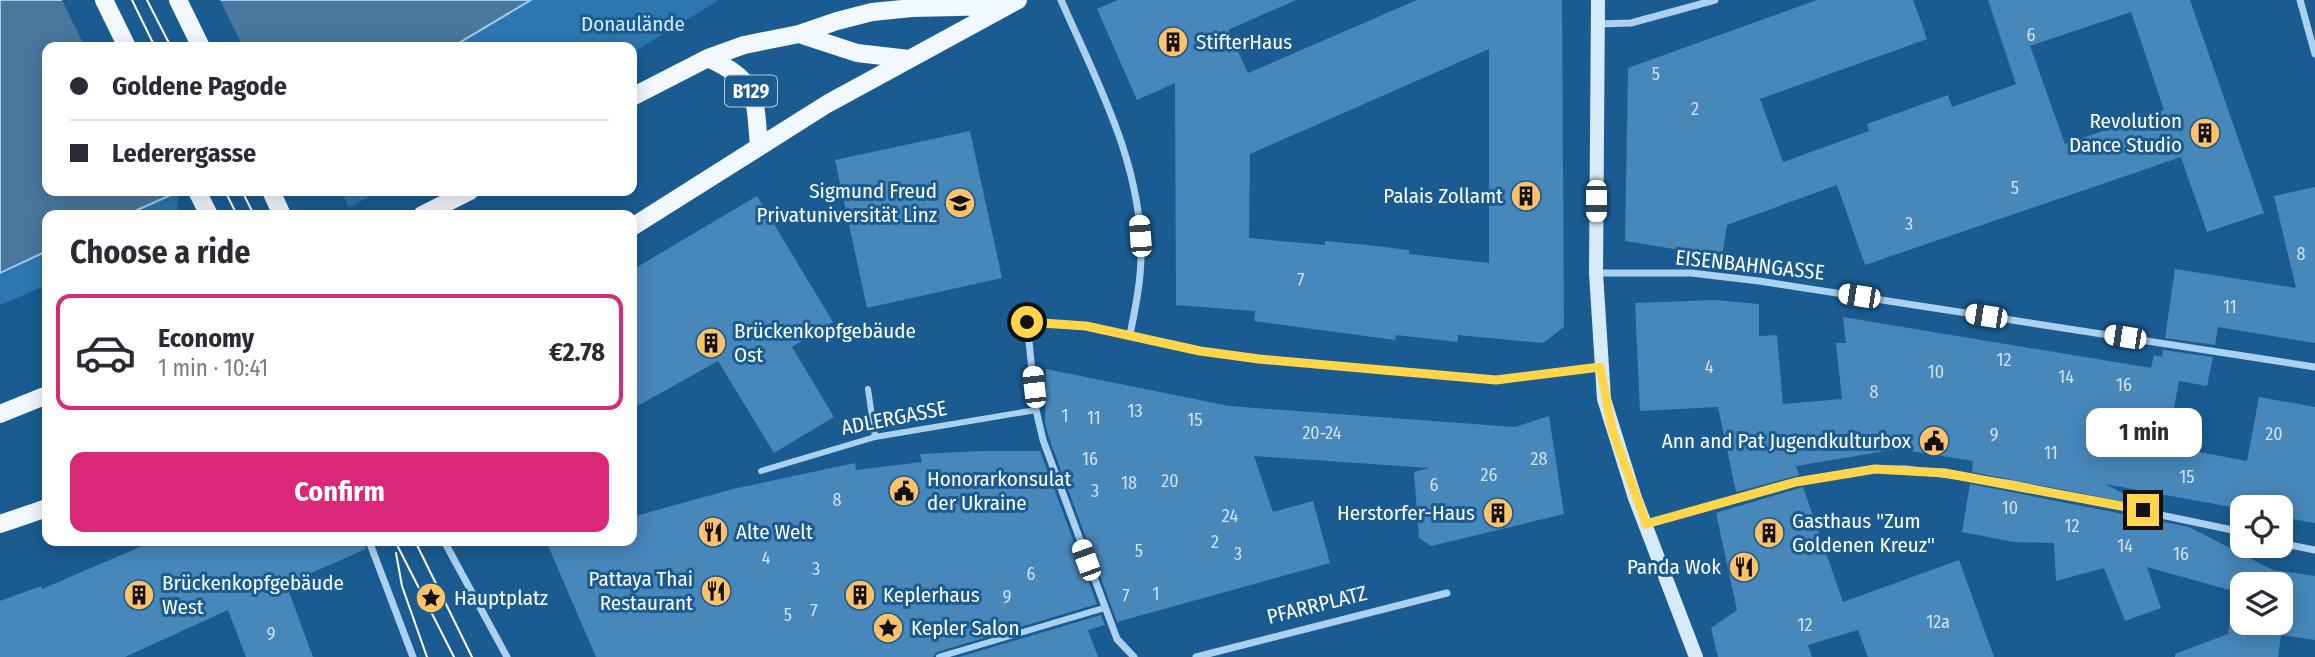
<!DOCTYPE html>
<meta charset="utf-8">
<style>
:root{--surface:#fff;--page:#f2f2f3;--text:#2b2b33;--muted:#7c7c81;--line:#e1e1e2;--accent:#db2777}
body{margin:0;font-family:"Fira Sans Condensed",sans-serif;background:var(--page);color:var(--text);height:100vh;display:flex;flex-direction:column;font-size:26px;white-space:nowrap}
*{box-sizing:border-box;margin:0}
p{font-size:23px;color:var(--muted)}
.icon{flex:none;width:38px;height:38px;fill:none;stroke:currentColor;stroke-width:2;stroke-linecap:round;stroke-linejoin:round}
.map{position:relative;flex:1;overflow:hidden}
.drawer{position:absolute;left:42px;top:210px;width:595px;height:336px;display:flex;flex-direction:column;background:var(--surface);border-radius:14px;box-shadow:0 4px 18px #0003}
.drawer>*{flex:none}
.banner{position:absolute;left:42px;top:42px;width:595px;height:154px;border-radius:14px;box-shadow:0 4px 18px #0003;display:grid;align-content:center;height:154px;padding:0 28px;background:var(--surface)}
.fabs{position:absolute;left:2230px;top:495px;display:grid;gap:14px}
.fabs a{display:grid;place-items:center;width:63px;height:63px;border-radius:14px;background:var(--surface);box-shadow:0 4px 18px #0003;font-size:35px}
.end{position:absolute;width:32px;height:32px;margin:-16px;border:9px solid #ffd54a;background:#111;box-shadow:0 0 0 4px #111}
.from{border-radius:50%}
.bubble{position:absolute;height:49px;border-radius:14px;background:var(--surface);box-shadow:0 4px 18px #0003;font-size:23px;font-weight:700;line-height:49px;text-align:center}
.car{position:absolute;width:21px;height:42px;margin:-21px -10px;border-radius:9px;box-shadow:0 0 5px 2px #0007;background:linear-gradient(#fff 24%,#345 0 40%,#fff 0 76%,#345 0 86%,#fff 0)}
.banner b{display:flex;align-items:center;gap:24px;height:66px;font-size:26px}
.banner b+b{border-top:2px solid var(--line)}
.banner i{width:18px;height:18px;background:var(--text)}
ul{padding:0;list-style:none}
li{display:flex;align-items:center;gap:21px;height:116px;margin:0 14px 10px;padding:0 14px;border:4px solid transparent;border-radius:14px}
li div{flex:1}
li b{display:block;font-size:26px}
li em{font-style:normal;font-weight:700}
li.on{border-color:var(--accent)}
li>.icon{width:63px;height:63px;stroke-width:1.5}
h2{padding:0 28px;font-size:32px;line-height:84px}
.cta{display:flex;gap:14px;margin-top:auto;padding:14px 28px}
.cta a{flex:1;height:80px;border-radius:14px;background:var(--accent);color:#fff;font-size:28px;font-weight:700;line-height:80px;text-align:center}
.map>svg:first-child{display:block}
.green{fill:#2d76af}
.water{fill:#49779d;stroke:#9dcdf1;stroke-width:2}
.pier{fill:#1a5c91}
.building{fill:#4787ba;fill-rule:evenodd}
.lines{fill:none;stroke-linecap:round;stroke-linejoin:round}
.pedestrian{stroke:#aad1ef;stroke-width:6}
.minor{stroke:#aad1ef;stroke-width:7}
.secondary{stroke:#d7eafa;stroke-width:14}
.primary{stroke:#f2f8ff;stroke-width:18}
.tram{stroke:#fff;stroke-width:2}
.route{stroke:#ffd54a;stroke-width:9}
.labels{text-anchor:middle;stroke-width:6;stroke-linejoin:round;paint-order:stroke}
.number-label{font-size:18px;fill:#d1e1ee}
.shield{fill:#1a5c91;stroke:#bacede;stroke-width:2}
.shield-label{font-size:19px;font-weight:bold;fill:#fff}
.park-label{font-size:21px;fill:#d0e8fa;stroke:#1a5c91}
.poi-label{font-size:21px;fill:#fff;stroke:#1a5c91;text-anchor:start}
.street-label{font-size:21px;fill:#fff;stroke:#1a5c91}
</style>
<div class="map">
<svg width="2315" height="657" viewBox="0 0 2315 657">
<rect width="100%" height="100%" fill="#1a5c91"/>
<!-- green -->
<path class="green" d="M531 0H719L632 53V47H452Z
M341 191H381L349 207Z
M178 192 177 215H126Z
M47 251V285L0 305V273Z"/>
<!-- water -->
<path class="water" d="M0 0H531L452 47H47V191H180L126 215H47V251L0 273Z"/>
<!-- pier -->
<path class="pier" d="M62 0H220L243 47H85Z"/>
<!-- building -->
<path class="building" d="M1118 0H1296L1228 30 1248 73 1417 0H1562L1564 327 1543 343 1458 335V342L1396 335 1395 340 1254 321 1255 311 1176 305 1175 83 1137 100 1097 9ZM1489 49V263L1409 254V250L1367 245 1325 241V245L1249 238 1250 154Z
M1817 0H1913L1927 39 1760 99 1783 162 1869 131 1867 124 1948 95 1952 107 2016 84 1988 0H2190L2264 213 2207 232 2181 157 1865 265 1837 185 1727 225 1722 257 1625 241 1628 68ZM2131 12 2164 110 2065 144 2030 46Z
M970 131 1002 278 867 308 835 160Z
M2315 187V343L2218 327 2215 345 2165 338 2175 269 2296 288 2274 196Z
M757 196 833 322 792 347 834 417 774 453 718 361 632 409V270Z
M1715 300 1759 304V336L1777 335 1783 404 1842 399 1836 343H1846L1843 317 2151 368 2154 355 2162 357 2163 350 2213 357 2207 386 2179 381 2167 446 2247 461 2259 397 2315 407V523L2280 517V508L2242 509 2105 484 2147 506 1972 472 1973 461 1898 449 1796 466 1799 475 1736 492 1718 407 1640 411 1635 303Z
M1046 369 1229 406 1515 427 1549 416 1564 514 1431 546 1419 538 1414 472 1429 468 1254 456 1273 512 1313 501 1330 563 1117 622 1049 438 1045 423Z
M982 451H1040L1097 604 937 652 933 657H596L546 541H632V517L733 489 855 463 856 470 922 462 920 454Z
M1970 484 2189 527 2273 570 2315 576V640L2281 635 2278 657H2175V654L2228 634 2233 591 2147 567 2161 608 2125 621 2104 568 2056 581 2054 543 2013 542 1962 532ZM2242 584H2280V623H2242Z
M1803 487 1843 602 1959 560 1994 657H1868L1858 630 1808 645 1812 657H1718L1711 628 1737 610 1716 513Z
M154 541H363L366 549 286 584 313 657H246L228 610 125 657H0V601L41 586 42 589Z
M1101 615 1105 625 1088 630 1098 657H959Z"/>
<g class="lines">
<!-- pedestrian -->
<path class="pedestrian" d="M868 389 875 437
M761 471 875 437 1036 410
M939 657 1104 608"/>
<!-- minor -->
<path class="minor" d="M1061 0C1097 82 1142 164 1141 255 1141 282 1135 309 1130 335
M2300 0 2315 54
M1598 24 1631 23 1715 0
M1596 273H1691L1759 281 2315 367
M1646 524 1796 482 1875 469H1906L2013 484 2242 532
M369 541 413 657
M444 541 507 657
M2280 543 2315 550
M1134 657 1117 639 1043 440 1036 410 1027 322 1086 326 1200 351 1259 359 1496 380 1600 367
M1196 657 1447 593"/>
<!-- secondary -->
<path class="secondary" d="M1598 0 1596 273 1604 399 1635 498 1696 657"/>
<!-- primary -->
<path class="primary" d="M104 0 127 47
M178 0 201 47
M799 34 857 53 909 59
M708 58C758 81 755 96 759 147
M632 97 708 58 744 45 799 34 837 21 872 12 912 8 1000 6
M197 191 209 215
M271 191 282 215
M422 215 470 191
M632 227 827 104 1018 0
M0 414 47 395
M0 524 47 508"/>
<!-- tram -->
<path class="tram" d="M132 0 155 47
M147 0 171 47
M225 191 237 215
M242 191 254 215
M395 541 454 657
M415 541 472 657
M396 553 402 586 427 657"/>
</g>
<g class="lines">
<!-- route -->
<path class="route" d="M1027 322 1086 326 1200 351 1259 359 1496 380 1600 367 1612 429 1646 524 1796 482 1875 469 1945 473 2143 510"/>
</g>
<!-- icons -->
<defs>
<g id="building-disc" transform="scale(1.575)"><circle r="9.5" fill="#ffc268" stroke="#1a5c91"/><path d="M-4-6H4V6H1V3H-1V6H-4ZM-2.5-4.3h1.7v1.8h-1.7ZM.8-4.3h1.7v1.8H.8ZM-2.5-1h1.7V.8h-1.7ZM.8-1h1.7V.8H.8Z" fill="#111"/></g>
<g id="university-disc" transform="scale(1.575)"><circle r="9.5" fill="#ffc268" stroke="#1a5c91"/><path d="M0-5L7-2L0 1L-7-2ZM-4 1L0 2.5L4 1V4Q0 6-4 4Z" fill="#111"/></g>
<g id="civic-disc" transform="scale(1.575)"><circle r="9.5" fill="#ffc268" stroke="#1a5c91"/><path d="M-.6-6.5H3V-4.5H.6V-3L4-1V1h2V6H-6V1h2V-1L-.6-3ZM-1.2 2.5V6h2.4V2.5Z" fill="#111"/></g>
<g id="restaurant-disc" transform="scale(1.575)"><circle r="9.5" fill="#ffc268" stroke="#1a5c91"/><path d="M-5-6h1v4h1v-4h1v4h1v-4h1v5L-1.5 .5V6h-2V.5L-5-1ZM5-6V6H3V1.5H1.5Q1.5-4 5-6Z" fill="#111"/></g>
<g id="sight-disc" transform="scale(1.575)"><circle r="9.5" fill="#ffc268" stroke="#1a5c91"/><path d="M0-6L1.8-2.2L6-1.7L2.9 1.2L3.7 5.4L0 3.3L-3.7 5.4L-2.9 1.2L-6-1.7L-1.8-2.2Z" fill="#111"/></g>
</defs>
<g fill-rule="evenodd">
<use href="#building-disc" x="1173" y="42"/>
<use href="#building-disc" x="2205" y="133"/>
<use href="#building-disc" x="1526" y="196"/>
<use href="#university-disc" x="960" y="203"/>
<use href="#building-disc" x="711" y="343"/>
<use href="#civic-disc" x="1934" y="441"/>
<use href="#civic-disc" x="904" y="491"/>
<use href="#building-disc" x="1498" y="513"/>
<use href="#restaurant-disc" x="713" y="532"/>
<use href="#building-disc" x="1769" y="533"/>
<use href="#restaurant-disc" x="1744" y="567"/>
<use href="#restaurant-disc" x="716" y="591"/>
<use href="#building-disc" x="139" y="595"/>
<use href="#building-disc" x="860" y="595"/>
<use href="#sight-disc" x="431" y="598"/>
<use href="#sight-disc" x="888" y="628"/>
</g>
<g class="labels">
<!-- number labels -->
<g class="number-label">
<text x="2031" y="41">6</text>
<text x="1656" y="80">5</text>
<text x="1695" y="115">2</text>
<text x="2015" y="194">5</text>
<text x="1909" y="230">3</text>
<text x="2301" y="260">8</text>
<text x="1301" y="286">7</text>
<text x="2230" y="313">11</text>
<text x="2004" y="366">12</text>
<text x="1709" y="373">4</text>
<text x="1936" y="378">10</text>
<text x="2066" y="383">14</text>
<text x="2124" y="391">16</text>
<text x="1874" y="398">8</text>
<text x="1135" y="417">13</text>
<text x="1065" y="422">1</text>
<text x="1094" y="424">11</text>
<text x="1195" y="426">15</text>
<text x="1322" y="439">20-24</text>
<text x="2274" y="440">20</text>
<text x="1994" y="441">9</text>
<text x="2051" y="459">11</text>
<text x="1090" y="465">16</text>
<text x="1539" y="465">28</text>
<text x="1489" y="481">26</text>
<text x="2187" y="483">15</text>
<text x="1170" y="487">20</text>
<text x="1129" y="489">18</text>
<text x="1434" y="491">6</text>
<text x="1095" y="497">3</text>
<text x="837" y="506">8</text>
<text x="2010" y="514">10</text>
<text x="1230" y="522">24</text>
<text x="2072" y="532">12</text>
<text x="1215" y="548">2</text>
<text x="2125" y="552">14</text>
<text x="1139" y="557">5</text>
<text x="1238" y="560">3</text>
<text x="2181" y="560">16</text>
<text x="766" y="564">4</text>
<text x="816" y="575">3</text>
<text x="1031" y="580">6</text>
<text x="1156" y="600">1</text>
<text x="1126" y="602">7</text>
<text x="1007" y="603">9</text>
<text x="814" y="617">7</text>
<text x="788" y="621">5</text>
<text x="1938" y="628">12a</text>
<text x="1805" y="631">12</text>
<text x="271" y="640">9</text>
</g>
<!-- shield labels -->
<rect class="shield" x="725" y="75.5" width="52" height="31" rx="5"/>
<g class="shield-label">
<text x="751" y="98">B129</text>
</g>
<!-- park labels -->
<g class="park-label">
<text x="633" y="31">Donaulände</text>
</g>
<!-- poi labels -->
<g class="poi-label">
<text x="1196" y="49">StifterHaus</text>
<text x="2182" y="128" text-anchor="end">Revolution<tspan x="2182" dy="24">Dance Studio</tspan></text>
<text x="937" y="198" text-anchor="end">Sigmund Freud<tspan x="937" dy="24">Privatuniversität Linz</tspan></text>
<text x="1503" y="203" text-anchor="end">Palais Zollamt</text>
<text x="734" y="338">Brückenkopfgebäude<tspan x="734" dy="24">Ost</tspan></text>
<text x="1911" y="448" text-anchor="end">Ann and Pat Jugendkulturbox</text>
<text x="927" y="486">Honorarkonsulat<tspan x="927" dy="24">der Ukraine</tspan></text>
<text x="1475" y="520" text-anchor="end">Herstorfer-Haus</text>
<text x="1792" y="528">Gasthaus "Zum<tspan x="1792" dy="24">Goldenen Kreuz"</tspan></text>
<text x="736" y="539">Alte Welt</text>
<text x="1721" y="574" text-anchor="end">Panda Wok</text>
<text x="693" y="586" text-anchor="end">Pattaya Thai<tspan x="693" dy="24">Restaurant</tspan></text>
<text x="162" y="590">Brückenkopfgebäude<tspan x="162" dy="24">West</tspan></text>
<text x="883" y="602">Keplerhaus</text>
<text x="454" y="605">Hauptplatz</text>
<text x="911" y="635">Kepler Salon</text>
</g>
<!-- street labels -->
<g class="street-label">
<text transform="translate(1750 265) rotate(6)" y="7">EISENBAHNGASSE</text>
<text transform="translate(894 418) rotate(-11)" y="7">ADLERGASSE</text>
<text transform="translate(1317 605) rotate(-14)" y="7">PFARRPLATZ</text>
</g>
</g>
</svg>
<div class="fabs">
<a><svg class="icon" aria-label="locate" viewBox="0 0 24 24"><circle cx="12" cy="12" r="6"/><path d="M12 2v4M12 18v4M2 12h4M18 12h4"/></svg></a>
<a><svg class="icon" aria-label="layers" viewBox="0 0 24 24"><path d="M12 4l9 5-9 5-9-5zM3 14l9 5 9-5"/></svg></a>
</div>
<i class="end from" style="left:1027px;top:322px"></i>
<i class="end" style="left:2143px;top:510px"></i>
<div class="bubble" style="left:2086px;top:408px;width:116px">1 min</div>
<i class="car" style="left:1596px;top:201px;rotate:180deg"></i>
<i class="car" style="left:1140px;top:236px;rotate:356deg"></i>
<i class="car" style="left:1859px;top:296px;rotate:279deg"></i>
<i class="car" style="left:1986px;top:316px;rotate:279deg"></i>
<i class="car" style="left:2125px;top:337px;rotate:279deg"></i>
<i class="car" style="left:1034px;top:387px;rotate:354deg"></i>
<i class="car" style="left:1086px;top:560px;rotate:340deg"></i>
<div class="banner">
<b><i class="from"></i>Goldene Pagode</b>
<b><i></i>Lederergasse</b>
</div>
<section class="drawer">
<h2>Choose a ride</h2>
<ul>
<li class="on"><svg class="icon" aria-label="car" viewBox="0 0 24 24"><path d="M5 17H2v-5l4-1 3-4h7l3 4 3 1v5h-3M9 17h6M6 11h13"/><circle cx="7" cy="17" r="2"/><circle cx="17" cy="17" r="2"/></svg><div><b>Economy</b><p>1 min · 10:41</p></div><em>€2.78</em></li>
</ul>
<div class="cta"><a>Confirm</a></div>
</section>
</div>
